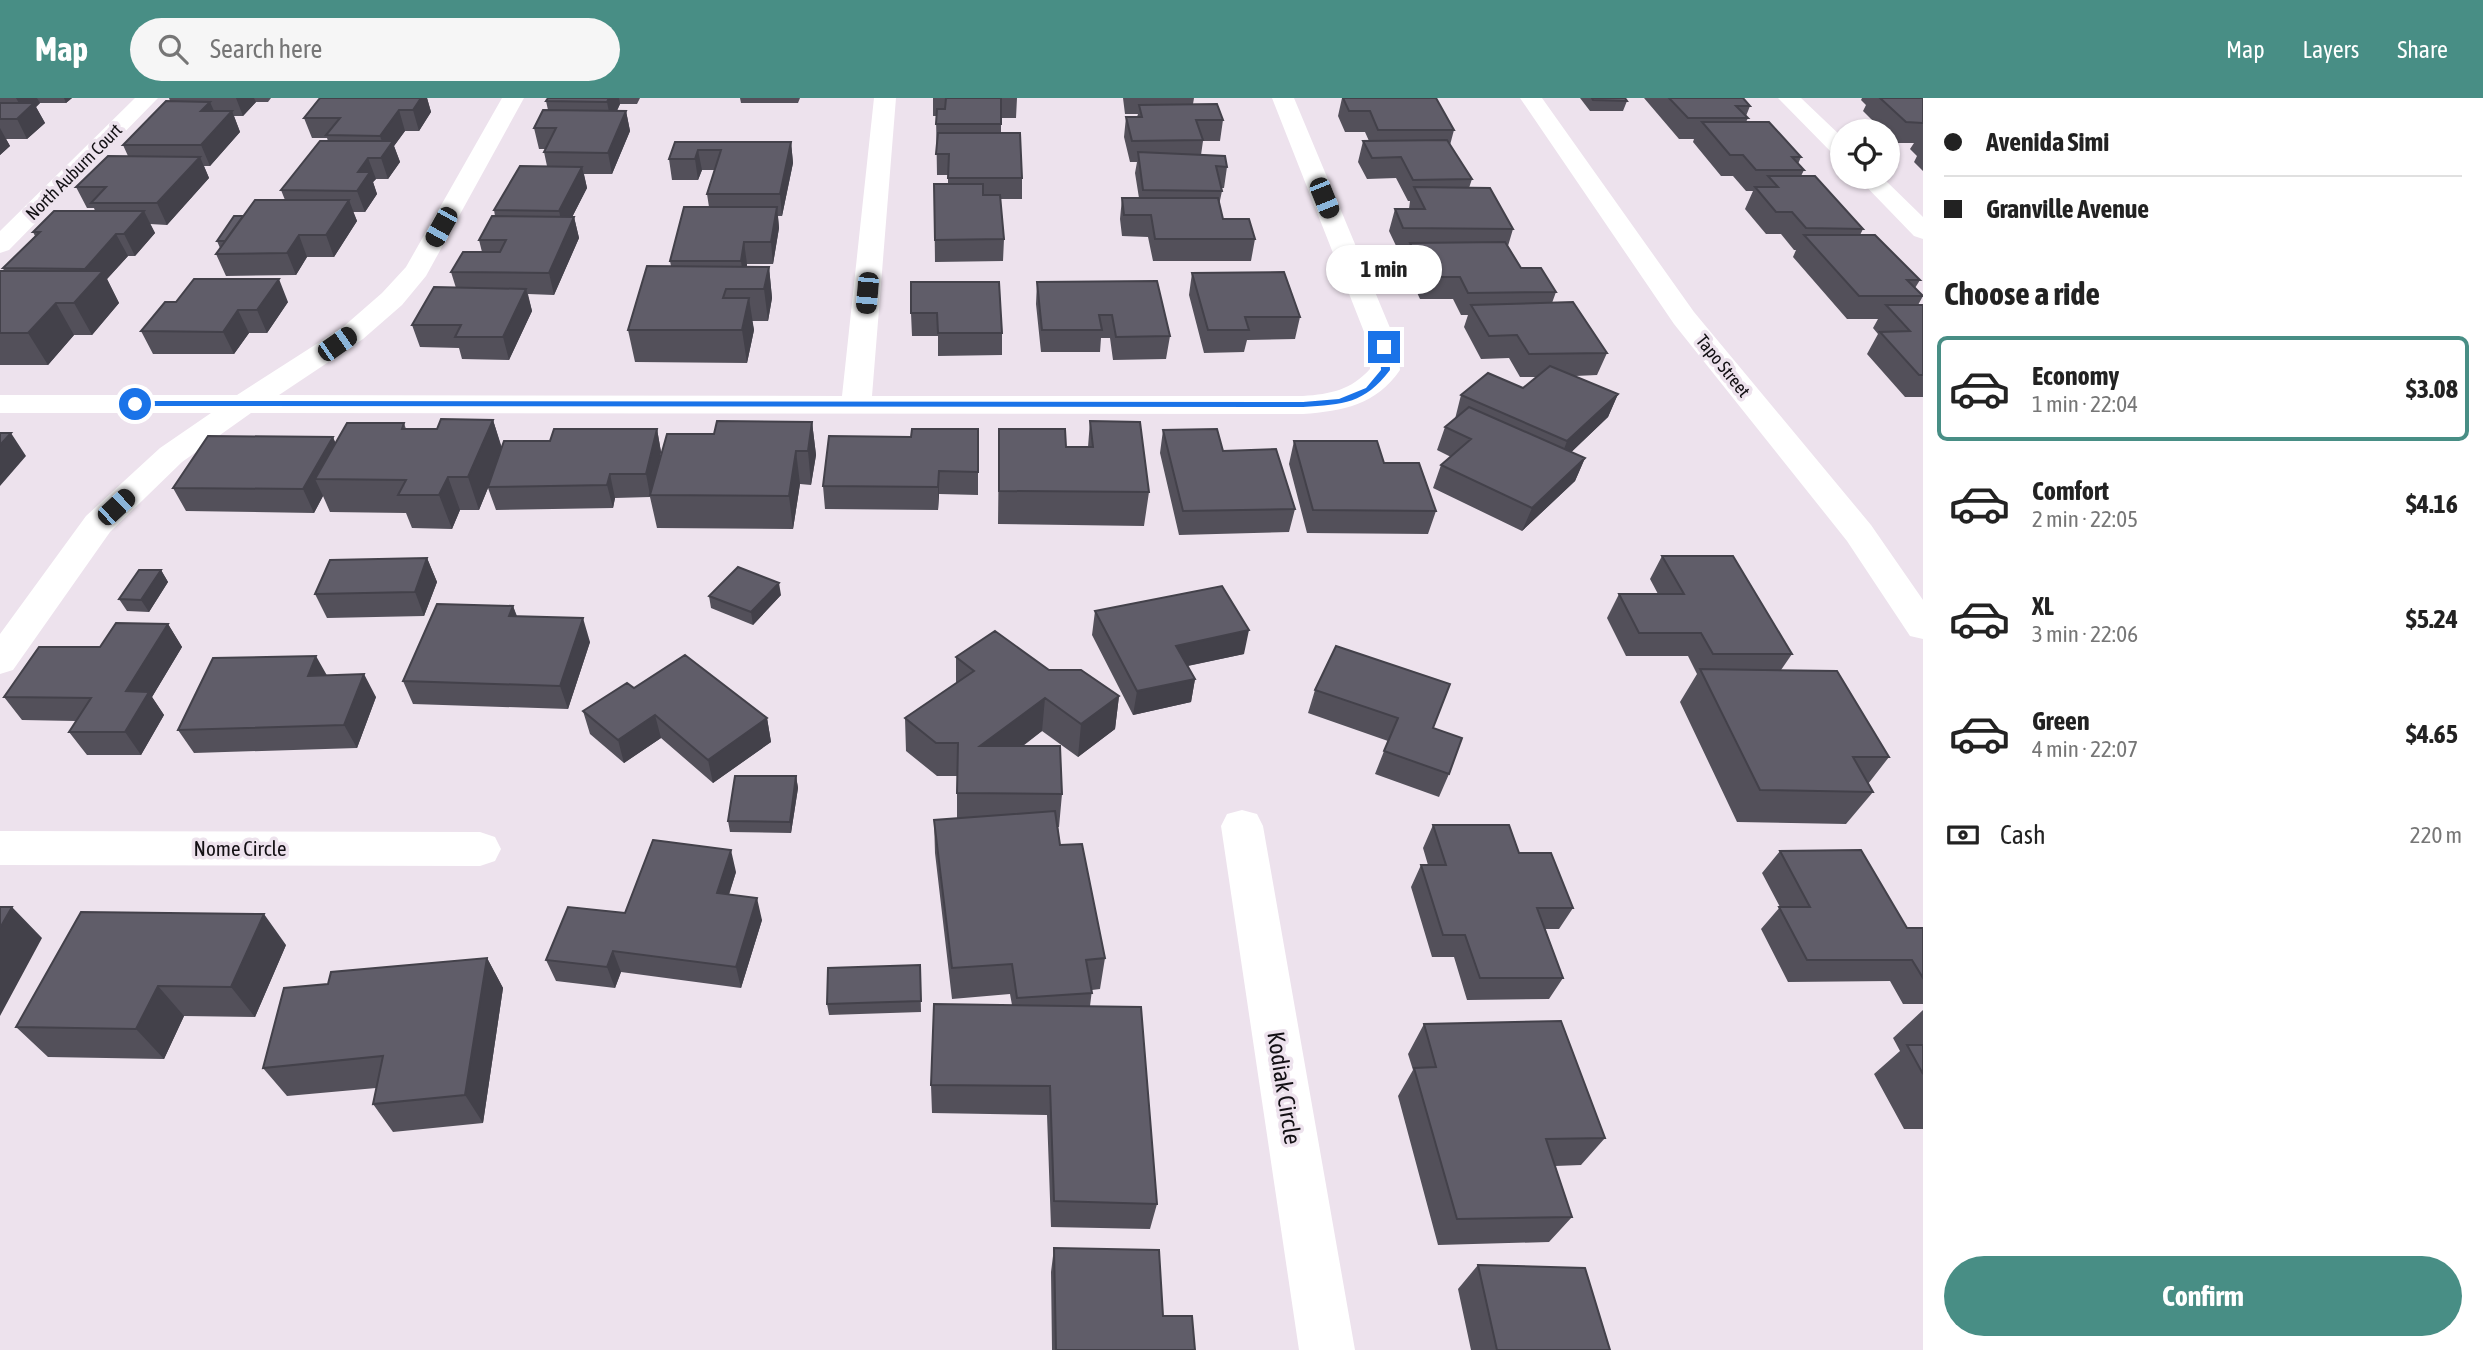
<!DOCTYPE html>
<meta charset="utf-8">
<style>
:root{--surface:#fff;--page:#f6f6f6;--text:#222;--muted:#767676;--line:#e0e0e0;--accent:#488e85}
body{margin:0;font-family:"Asap Condensed",sans-serif;background:var(--page);color:var(--text);height:100vh;display:flex;flex-direction:column;font-size:26px;white-space:nowrap}
*{box-sizing:border-box;margin:0}
p{font-size:23px;color:var(--muted)}
.icon{flex:none;width:38px;height:38px;fill:none;stroke:currentColor;stroke-width:2;stroke-linecap:round;stroke-linejoin:round}
.map{position:relative;flex:1;overflow:hidden}
.side{display:flex;flex-direction:column;background:var(--surface);width:560px}
.side>*{flex:none}
.guide{display:grid;align-content:center;height:154px;padding:0 21px;background:var(--surface)}
.fabs{position:absolute;left:1830px;top:21px;display:grid;gap:14px}
.fabs a{display:grid;place-items:center;width:70px;height:70px;border-radius:50%;background:var(--surface);box-shadow:0 2px 5px #0004;font-size:35px}
.end{position:absolute;width:32px;height:32px;margin:-16px;border:9px solid #1a73e8;background:#fff;box-shadow:0 0 0 4px #fff}
.from{border-radius:50%}
.bubble{position:absolute;height:49px;border-radius:24px;background:var(--surface);box-shadow:0 2px 5px #0004;font-size:23px;font-weight:700;line-height:49px;text-align:center}
.car{position:absolute;width:21px;height:42px;margin:-21px -10px;border-radius:9px;box-shadow:0 0 5px 2px #0007;background:linear-gradient(#222 24%,#8ab4d8 0 40%,#222 0 76%,#8ab4d8 0 86%,#222 0)}
.guide b{display:flex;align-items:center;gap:24px;height:66px;font-size:26px}
.guide b+b{border-top:2px solid var(--line)}
.guide i{width:18px;height:18px;background:var(--text)}
ul{padding:0;list-style:none}
li{display:flex;align-items:center;gap:21px;height:105px;margin:0 14px 10px;padding:0 7px;border:4px solid transparent;border-radius:10px}
li div{flex:1}
li b{display:block;font-size:26px}
li em{font-style:normal;font-weight:700}
li.current{border-color:var(--accent)}
li>.icon{width:63px;height:63px;stroke-width:1.5}
h2{padding:0 21px;font-size:32px;line-height:84px}
.pay{display:flex;align-items:center;gap:18px;height:77px;padding:0 21px;font-size:26px}
.pay p{margin-inline-start:auto}
.action{display:flex;gap:14px;margin-top:auto;padding:14px 21px}
.action a{flex:1;height:80px;border-radius:42px;background:var(--accent);color:#fff;font-size:28px;font-weight:700;line-height:80px;text-align:center}
header{display:flex;align-items:center;gap:42px;box-sizing:border-box;height:98px;padding:0 35px;background:var(--accent);color:#fff}
header strong{font-size:33px}
nav{display:flex;gap:38px;margin-inline-start:auto;font-size:24px}
.search{width:490px;height:63px;background:var(--page);display:flex;align-items:center;gap:18px;box-sizing:border-box;padding:0 24px;border-radius:38px;color:var(--muted);font-size:26px}
main{display:flex;flex:1;min-height:0}
.map>svg:first-child{display:block}
.lines{fill:none;stroke-linecap:round;stroke-linejoin:round}
.minor{fill:#fff;fill-rule:evenodd}
.wall{fill:#53505a}
.shaded-wall{fill:#43414a}
.building{fill:#605d69;stroke:#43414a;stroke-width:2}
.route{fill:#1a73e8}
.labels{text-anchor:middle;stroke-width:7;stroke-linejoin:round;paint-order:stroke}
.far-street-label{font-size:18px;fill:#131014;stroke:#ede2ed}
.street-label{font-size:21px;fill:#131014;stroke:#ede2ed}
.near-street-label{font-size:24px;fill:#131014;stroke:#ede2ed}
</style>
<header>
<strong>Map</strong>
<div class="search"><svg class="icon" aria-label="search" viewBox="0 0 24 24"><circle cx="10" cy="10" r="6"/><path d="M15 15l6 6"/></svg>Search here</div>
<nav><a>Map</a><a>Layers</a><a>Share</a></nav>
</header>
<main>
<div class="map">
<svg width="1923" height="1252" viewBox="0 0 1923 1252">
<rect width="100%" height="100%" fill="#ede2ed"/>
<g class="lines">
<!-- minor -->
<path class="minor" d="M135 0H158L9 152 0 155V133Z
M502 0H524L426 178 402 207 363 241 279 297 842 298 874 0H896L872 298H1303C1331 296 1351 292 1370 271V249L1272 0H1294L1398 249 1400 272C1376 307 1343 313 1303 316L251 315 182 364 110 434 13 572 0 576V536L86 418 160 350 211 315H0V297H237L343 229 382 195 406 169Z
M1520 0H1542L1694 214 1871 427 1923 502V541L1910 538 1847 443 1674 226Z
M1778 0H1801L1843 40V60L1835 58Z
M1857 79H1882L1923 119V141L1914 138Z
M1242 712 1257 716 1263 728 1355 1252H1299L1221 728 1227 716Z
M0 733 480 734 495 739 501 751 495 763 480 768 0 767Z"/>
</g>
<!-- wall -->
<path class="wall" d="M0 0H72L66 5H40L36 9 45 25 27 41H6L10 48 0 57Z
M169 0H271L268 4H256L243 18H234L240 34 210 68H204L209 80 167 127 150 126 155 135 135 158H128L107 181 119 205 92 237H74L48 267H0V173H4L3 170 35 138 33 134 95 113 94 110H87L76 89 128 58 123 47 170 3Z
M320 0H427L431 14 419 33H405L394 48 400 64 388 81H376L373 84 377 96 365 114H353L357 123 334 159H307L296 177 226 178 216 156 220 150 217 143 243 118 285 102 281 92 328 43 327 40H312L304 20Z
M548 0H640L637 6H620L617 13H626L630 33 612 76H584L587 90 572 119H574L579 140 554 197 528 196 532 213 509 262 462 261 459 250 420 249 412 227 456 190 451 174 482 154 479 142 495 118 494 112 547 68 544 54 546 51H539L534 30 548 12 546 3Z
M740 0H800L798 5H741Z
M933 0H1017L1016 20H1001V35L1022 80V101H1000L1004 141 1003 163 935 164 934 86H948V77H937L936 18H933Z
M1123 0H1207H1194L1193 6 1223 22 1220 43H1203L1201 57 1227 69 1224 90H1221L1222 93 1219 107 1223 121 1255 141 1251 163H1153L1148 139 1122 138 1120 121 1122 100H1139L1135 75 1137 64H1130L1124 39 1126 19H1137L1138 16H1125Z
M1342 0H1436L1454 32 1450 47 1472 81 1469 90 1513 131 1508 148 1521 170 1556 194 1552 205 1607 255 1597 277 1575 278 1618 296 1608 319 1571 354 1585 360 1575 383 1522 433 1433 390 1441 367 1451 359 1437 352 1445 329 1455 321 1461 297 1523 290 1537 279H1520L1509 260 1481 261 1464 229 1468 217H1461L1453 201H1420L1404 167 1408 152H1398L1389 133 1395 111H1409L1410 103H1408L1396 80 1367 81 1358 64 1363 43H1369L1365 34H1345L1338 18Z
M1580 0H1625L1627 3 1623 13H1590Z
M1644 0H1743L1750 8 1746 18 1748 20 1746 24 1801 59 1798 66 1804 72 1801 78 1863 131 1860 137 1920 182 1915 190 1923 198 1918 207H1923V299H1905L1867 256 1878 236 1873 230 1878 221H1847L1793 159 1796 152H1794L1781 136H1766L1745 111 1753 93H1746L1733 78H1721L1693 44 1694 41H1679Z
M1862 0H1923V73L1914 64 1917 58 1910 51 1914 45H1895L1888 38V33H1883L1863 13 1866 7 1861 2Z
M675 44H791L793 65 782 118H778L779 130 773 166H747V169H769L772 200 768 223H752L754 232 747 265 635 264 628 232 671 168 670 163 709 109 707 96 715 72H702L698 82H672L669 61Z
M1192 175 1300 219 1295 241 1247 242 1244 254 1204 255 1189 197Z
M999 184 1002 235V257L938 258V238H912L911 215Z
M1037 184 1170 238 1166 261 1113 262 1110 240H1101L1100 254H1041L1036 206Z
M165 204H288L267 235H249L234 256H153L141 233Z
M493 322 502 350 550 343 657 331 661 354 659 365 714 336 812 324 816 357 811 387 800 386 793 431 657 430 650 399 615 400 613 410 496 412 488 390 479 412H460L452 431 412 430 406 415 330 414 323 398 314 415 186 413 173 390 333 339 335 345 404 325 406 331H437Z
M1090 323 1149 394 1144 428 998 426 999 331 1066 349H1088Z
M978 331V397L939 396 938 412 825 411 823 388 911 339Z
M1163 332 1223 353 1295 411 1289 434 1179 437 1160 355Z
M1294 343 1384 365 1436 413 1428 436 1307 435 1289 366Z
M1662 458 1792 556 1781 572 1889 659 1868 686 1873 694 1846 726 1737 724 1680 604 1697 576 1688 558H1626L1607 520 1619 496H1658L1650 481Z
M427 460 437 484 424 518 327 520 315 496Z
M161 472 168 484 149 514 127 513 119 501Z
M781 497 753 527 711 510 709 498Z
M513 508 517 518 590 544 568 611 413 606 403 583Z
M1095 513 1244 556 1188 568 1195 581 1191 604 1133 617 1092 537Z
M168 526 182 549 152 599 164 617 141 657H87L69 634 76 623 22 622 4 599 100 549Z
M956 559 1049 572 1119 598 1115 631 1078 659 1042 633 1023 648 1062 696 1059 729H1058L1060 747 1105 860 1100 891 1092 892 1090 908 1157 1106 1150 1131 1051 1129 1047 1017 932 1015 931 987 1012 907 1010 896 952 901 935 755 934 722 957 721V678H937L906 653 905 620 956 585Z
M327 577 376 599 357 650 194 655 178 632Z
M634 590 767 620 771 644 713 685 661 640 624 665 590 636 583 613Z
M1315 592 1433 630 1449 676 1439 699 1375 676 1388 643 1308 615Z
M796 678 798 690 791 735 730 734 728 723Z
M1433 727 1519 755 1573 810 1559 831H1545L1563 880 1549 901 1467 902 1454 859H1432L1411 789 1421 767H1428L1423 750Z
M1780 753 1907 830H1923V906H1903L1890 883 1788 884 1761 831 1780 809 1762 775Z
M736 774 729 797 762 822 741 890 621 874 615 890 556 883 546 862 625 815Z
M286 847 255 919 184 918 164 961 48 959 16 929Z
M487 860 503 890 483 1025 393 1034 373 1006 376 990 287 998 263 970 328 886Z
M920 867 921 914 829 917 827 906Z
M1923 912V1031H1904L1874 976 1900 953 1893 940Z
M1424 926 1605 1040 1581 1067 1555 1068 1572 1119 1549 1144 1438 1147 1398 998 1413 972 1408 956Z
M1054 1150 1163 1218 1195 1252H1052L1051 1174Z
M1478 1167 1610 1252H1471L1458 1191Z"/>
<!-- shaded-wall -->
<path class="shaded-wall" d="M16 0H37L40 5 36 9 45 25 27 41 17 21 24 14Z
M64 0H72L66 5Z
M236 0H254L256 4 243 18Z
M415 0H427L431 14 419 33 413 12Z
M609 0H619L620 6 611 24 607 4Z
M210 4 219 24 201 13Z
M399 12 405 33 394 48 400 64 388 81 381 60 386 54 380 38Z
M232 13 240 34 210 68 201 47Z
M626 13 630 33 612 76 608 55Z
M0 30 10 48 0 57Z
M791 44 793 65 782 118 780 96Z
M698 52 702 72 698 82 695 61Z
M200 59 209 80 167 127 157 105Z
M368 60 376 81 373 84 377 96 365 114 357 93 358 74Z
M582 69 587 90 564 135 559 113Z
M349 102 357 123 334 159 326 137Z
M777 109 779 130 773 166 771 144Z
M144 113 155 135 135 158 124 136Z
M574 119 579 140 554 197 549 175Z
M116 136 128 158 107 181 119 205 92 237 74 205 92 185 85 171Z
M299 137 307 159 296 177 287 155Z
M744 144 747 166 744 185 741 163Z
M769 169 772 200 768 223 764 191Z
M279 181 288 204 267 235 257 212Z
M526 191 532 213 509 262 503 239Z
M749 200 754 232 747 265 742 232Z
M56 205 74 237 48 267 28 235Z
M238 212 249 235 234 256 223 234Z
M1618 296 1608 319 1558 367 1567 343Z
M493 322 503 355 488 389V390L479 412 468 379Z
M812 324 816 357 811 387 808 353Z
M657 331 661 354 651 397H650L646 376Z
M11 335 26 358 0 388V347Z
M333 339 343 362 315 381 323 398 314 415 303 391Z
M796 353 800 386 793 431 789 398Z
M1585 360 1575 383 1522 433 1532 410Z
M939 373V396L938 412V389Z
M610 376 615 400 613 410 607 387Z
M448 379 460 412 452 431 439 397Z
M427 460 437 484 424 518 415 494Z
M161 472 168 484 149 514 141 502Z
M779 485 781 497 753 527 751 514Z
M513 508 521 532 509 518Z
M583 520 590 544 568 611 560 588Z
M168 526 182 549 152 599 164 617 141 657 125 634 126 593Z
M1249 532 1244 556 1172 571 1176 548Z
M316 558 329 581 308 578Z
M364 576 376 599 357 650 344 627Z
M1195 581 1191 604 1133 617 1137 593Z
M1119 598 1115 631 1078 659 1081 626Z
M1045 600 1042 633 979 680 980 648Z
M655 617 661 640 624 665 618 642Z
M767 620 771 644 713 685 708 662Z
M796 678 798 690 791 735 790 724Z
M731 752 736 774 722 817 717 795Z
M757 800 762 822 741 890 736 869Z
M12 809 42 840 0 918V830Z
M264 816 286 847 255 919 231 889Z
M613 853 621 874 615 890 607 869Z
M487 860 503 890 483 1025 465 997Z
M158 888 184 918 164 961 136 931Z"/>
<!-- building -->
<path class="building" d="M320 0H421L413 12H399L380 38 326 37 340 20H304Z
M548 0H609L607 4 546 3Z
M946 0H1001V26H936L937 11H945Z
M1343 0H1436L1454 32H1378L1370 13H1349Z
M1592 0H1625L1627 3 1593 2Z
M1669 0H1743L1750 8H1736L1748 20H1688Z
M1880 0H1923V25L1906 24Z
M166 3 210 4 201 13H232L201 47H123Z
M0 5H34L17 21H0Z
M1217 6 1223 22H1196L1203 42 1132 43 1126 19H1142L1139 7Z
M543 12 626 13 608 55 544 54 556 30H534Z
M1702 24H1769L1801 59H1792L1804 72H1756L1743 57H1730Z
M938 35H1020L1022 80H948L949 56H936Z
M1447 42 1472 81 1413 82 1401 59 1372 60 1363 43Z
M320 43H393L381 60H368L358 74H370L357 93 281 92Z
M675 44H791L780 96H707L721 52H698L695 61H669Z
M1138 54 1225 58 1227 69 1216 68 1222 93 1143 92Z
M108 58 200 59 157 105H91L106 89H76Z
M520 68 582 69 559 113 494 112Z
M1768 78H1815L1863 131 1806 130 1792 114H1776L1755 89H1778Z
M934 86H983V97H1000L1004 141 935 142Z
M1414 89 1490 90 1513 131 1403 130 1395 111H1425Z
M1122 100H1218L1223 121H1249L1255 141H1155L1151 117H1124Z
M255 102H349L326 137H299L287 155 216 156Z
M684 109H777L771 144H744L741 163H670Z
M54 113H144L124 136H116L85 171 3 170 40 134H33Z
M234 118H243L225 143H217Z
M492 118 574 119 549 175 451 174 463 154H500L506 142H479Z
M1804 137H1875L1920 182H1907L1923 198H1859Z
M1505 144 1521 170H1541L1556 194 1468 195 1460 179H1427L1410 145Z
M647 168 769 169 764 191H726L723 200H749L742 232H628Z
M0 173H103L74 205H56L28 235H0Z
M1284 174 1300 219H1245L1249 232H1208L1192 175Z
M194 181H279L257 212H238L223 234 141 233 165 204H176Z
M1157 183 1170 238 1116 239 1112 217H1099L1102 232H1042L1037 184Z
M911 184H999L1002 235H938L937 215H911Z
M434 189 526 191 503 239H455L461 227H412Z
M1573 204 1607 255 1529 256 1517 237 1489 238 1471 207Z
M1886 207H1923V277H1919L1880 234 1910 233Z
M1550 268 1618 296 1567 343 1461 297 1488 275 1523 290Z
M1469 309 1585 360 1532 410 1441 367 1471 341 1445 329Z
M441 321 493 322 468 379H448L439 397H398L406 382 315 381 347 325H404L402 331H437Z
M717 323 812 324 808 353H796L789 398 650 397 667 336H714Z
M1090 323 1140 324 1149 394 999 393V331H1065L1066 349H1093Z
M554 331H657L646 376H610L607 387 488 389 504 343H550Z
M912 331H978V374L939 373 938 389 823 388 829 338 911 339Z
M1217 331 1223 353 1276 351 1295 411 1183 413 1163 332Z
M0 335H11L0 347Z
M208 338 333 339 303 391 173 390Z
M1294 343H1377L1384 365H1419L1436 413 1313 412Z
M1662 458H1733L1792 556H1713L1701 535H1639L1619 496H1684Z
M427 460 415 494 315 496 330 462Z
M738 469 779 485 751 514 709 498Z
M139 472H161L141 502 119 501Z
M1222 488 1249 532 1176 548 1195 581 1137 593 1095 513Z
M437 506 513 508 509 518 583 520 560 588 403 583Z
M116 525 168 526 126 593 149 594 125 634H69L91 600 4 599 39 549H100Z
M995 533 1049 572H1081L1119 598 1081 626 1045 600 980 648H1060L1062 696 957 695 958 645H936L905 620 974 573 956 559Z
M1336 548 1450 586 1433 630 1462 640 1449 676 1384 653 1398 620 1315 592Z
M685 557 767 620 708 662 655 617 618 642 583 613 627 585 634 590Z
M316 558 308 578 364 576 344 627 178 632 213 560Z
M1700 571 1837 573 1889 659H1853L1873 694 1760 692Z
M735 678H796L790 724 728 723Z
M1055 713 1060 747 1082 746 1105 860 1086 862 1092 895 1017 900 1012 866 952 870 934 722Z
M1433 727H1509L1519 755H1551L1573 810H1537L1563 880H1480L1465 837H1443L1421 767H1446Z
M653 742 731 752 717 795 757 800 736 869 613 853 607 869 546 862 568 809 625 815Z
M1861 752 1907 830H1923V880L1912 862H1807L1779 809H1810L1780 753Z
M0 809H12L0 830Z
M81 814 264 816 231 889 158 888 136 931 16 929Z
M487 860 465 997 373 1006 383 958 263 970 284 890 328 886 331 874Z
M920 867 921 903 827 906 828 870Z
M934 906 1141 909 1157 1106 1054 1103 1050 988 931 987Z
M1561 923 1605 1040 1546 1041 1572 1119 1457 1121 1414 970 1436 969 1424 926Z
M1907 947H1923V976Z
M1054 1150 1159 1152 1163 1218H1192L1195 1252H1056Z
M1478 1167 1585 1170 1610 1252H1497Z"/>
<!-- route -->
<path class="route" d="M1384 247 1389 249 1390 272C1364 306 1344 306 1303 309L135 308 131 306 135 303 1303 304 1339 301 1366 290 1381 272 1380 249Z"/>
<g class="labels">
<!-- far-street labels -->
<g class="far-street-label">
<text transform="translate(74 74) rotate(-45)" y="6">North Auburn Court</text>
<text transform="translate(1723 268) rotate(51)" y="6">Tapo Street</text>
</g>
<!-- street labels -->
<g class="street-label">
<text x="240" y="758">Nome Circle</text>
</g>
<!-- near-street labels -->
<g class="near-street-label">
<text transform="translate(1284 990) rotate(81)" y="8">Kodiak Circle</text>
</g>
</g>
</svg>
<div class="fabs">
<a><svg class="icon" aria-label="locate" viewBox="0 0 24 24"><circle cx="12" cy="12" r="6"/><path d="M12 2v4M12 18v4M2 12h4M18 12h4"/></svg></a>
</div>
<i class="end from" style="left:135px;top:306px"></i>
<i class="end" style="left:1384px;top:249px"></i>
<div class="bubble" style="left:1326px;top:147px;width:116px">1 min</div>
<i class="car" style="left:1324px;top:100px;rotate:158deg"></i>
<i class="car" style="left:441px;top:129px;rotate:209deg"></i>
<i class="car" style="left:867px;top:195px;rotate:185deg"></i>
<i class="car" style="left:337px;top:246px;rotate:55deg"></i>
<i class="car" style="left:116px;top:409px;rotate:47deg"></i>
</div>
<section class="side">
<div class="guide">
<b><i class="from"></i>Avenida Simi</b>
<b><i></i>Granville Avenue</b>
</div>
<h2>Choose a ride</h2>
<ul>
<li class="current"><svg class="icon" aria-label="car" viewBox="0 0 24 24"><path d="M5 17H2v-5l4-1 3-4h7l3 4 3 1v5h-3M9 17h6M6 11h13"/><circle cx="7" cy="17" r="2"/><circle cx="17" cy="17" r="2"/></svg><div><b>Economy</b><p>1 min · 22:04</p></div><em>$3.08</em></li>
<li><svg class="icon" aria-label="car" viewBox="0 0 24 24"><path d="M5 17H2v-5l4-1 3-4h7l3 4 3 1v5h-3M9 17h6M6 11h13"/><circle cx="7" cy="17" r="2"/><circle cx="17" cy="17" r="2"/></svg><div><b>Comfort</b><p>2 min · 22:05</p></div><em>$4.16</em></li>
<li><svg class="icon" aria-label="car" viewBox="0 0 24 24"><path d="M5 17H2v-5l4-1 3-4h7l3 4 3 1v5h-3M9 17h6M6 11h13"/><circle cx="7" cy="17" r="2"/><circle cx="17" cy="17" r="2"/></svg><div><b>XL</b><p>3 min · 22:06</p></div><em>$5.24</em></li>
<li><svg class="icon" aria-label="car" viewBox="0 0 24 24"><path d="M5 17H2v-5l4-1 3-4h7l3 4 3 1v5h-3M9 17h6M6 11h13"/><circle cx="7" cy="17" r="2"/><circle cx="17" cy="17" r="2"/></svg><div><b>Green</b><p>4 min · 22:07</p></div><em>$4.65</em></li>
</ul>
<div class="pay"><svg class="icon" aria-label="cash" viewBox="0 0 24 24"><path d="M3 7h18v10H3z"/><circle cx="12" cy="12" r="2"/></svg>Cash<p>220 m</p></div>
<div class="action"><a>Confirm</a></div>
</section>
</main>
